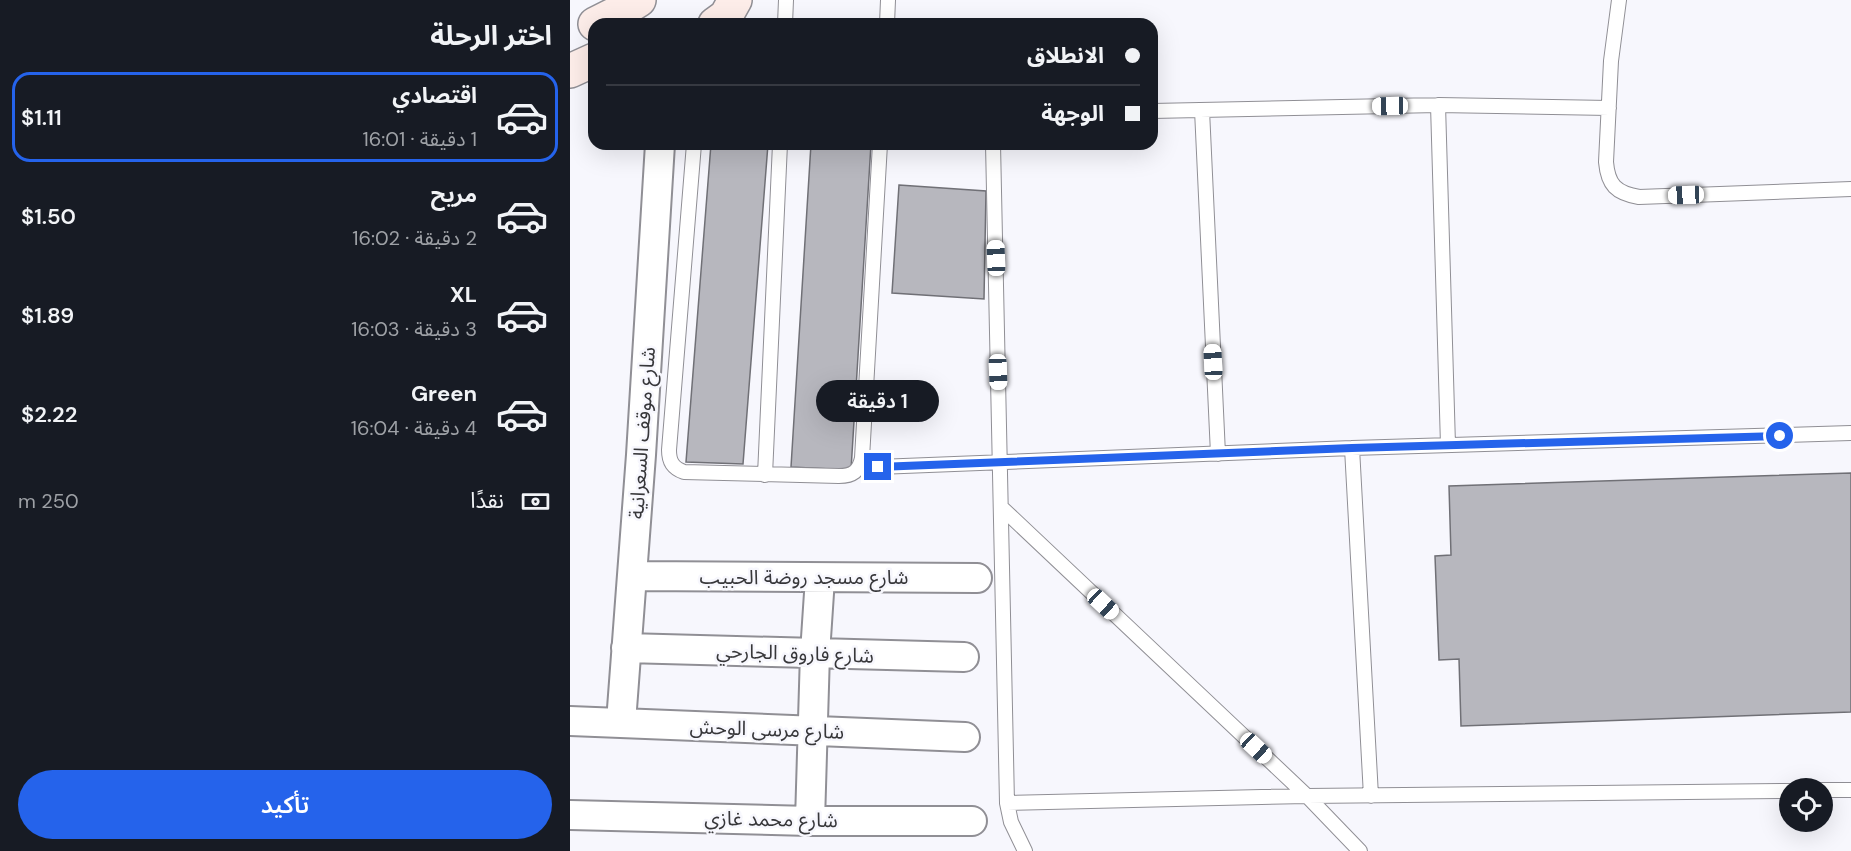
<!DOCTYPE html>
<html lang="ar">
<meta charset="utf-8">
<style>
:root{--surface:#171b24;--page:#242831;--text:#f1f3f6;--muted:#9ea1a6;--line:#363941;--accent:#2563eb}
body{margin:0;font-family:"DM Sans","Noto Sans Arabic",sans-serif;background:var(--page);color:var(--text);direction:rtl;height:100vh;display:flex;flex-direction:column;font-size:22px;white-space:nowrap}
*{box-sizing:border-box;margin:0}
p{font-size:20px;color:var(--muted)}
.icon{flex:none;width:33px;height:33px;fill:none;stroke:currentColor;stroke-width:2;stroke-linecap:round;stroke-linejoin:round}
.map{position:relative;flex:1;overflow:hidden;direction:ltr}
.side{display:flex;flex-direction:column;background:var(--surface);width:570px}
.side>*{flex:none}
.top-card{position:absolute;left:18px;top:18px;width:570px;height:132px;border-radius:18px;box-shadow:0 6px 24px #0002;direction:rtl;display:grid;align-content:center;height:132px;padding:0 18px;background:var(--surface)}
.buttons{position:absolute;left:1209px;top:778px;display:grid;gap:12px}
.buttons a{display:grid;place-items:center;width:54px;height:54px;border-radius:50%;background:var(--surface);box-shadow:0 6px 24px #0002;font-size:30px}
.end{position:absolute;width:27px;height:27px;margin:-14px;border:8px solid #2563eb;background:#fff;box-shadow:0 0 0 3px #fff}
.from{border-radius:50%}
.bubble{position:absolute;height:42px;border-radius:21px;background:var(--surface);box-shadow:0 6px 24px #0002;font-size:20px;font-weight:600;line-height:42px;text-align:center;direction:rtl}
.car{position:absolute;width:18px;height:36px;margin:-18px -9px;border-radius:8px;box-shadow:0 0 4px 2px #0007;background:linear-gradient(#fff 24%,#345 0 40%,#fff 0 76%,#345 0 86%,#fff 0)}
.top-card b{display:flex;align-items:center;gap:21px;height:57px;font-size:22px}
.top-card b+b{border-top:2px solid var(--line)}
.top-card i{width:15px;height:15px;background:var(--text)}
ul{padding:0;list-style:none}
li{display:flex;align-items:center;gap:18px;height:90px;margin:0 12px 9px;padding:0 6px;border:3px solid transparent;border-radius:18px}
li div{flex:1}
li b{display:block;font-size:22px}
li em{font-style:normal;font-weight:600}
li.on{border-color:var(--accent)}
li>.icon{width:54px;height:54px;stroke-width:1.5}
h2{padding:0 18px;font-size:27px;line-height:72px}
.pay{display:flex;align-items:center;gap:15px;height:66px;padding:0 18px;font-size:22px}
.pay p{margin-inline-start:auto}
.primary-button{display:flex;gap:12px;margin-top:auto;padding:12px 18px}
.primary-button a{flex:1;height:69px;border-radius:36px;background:var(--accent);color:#fff;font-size:24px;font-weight:600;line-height:69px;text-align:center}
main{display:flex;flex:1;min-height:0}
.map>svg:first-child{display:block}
.building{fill:#b7b7be;stroke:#707076;stroke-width:1.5}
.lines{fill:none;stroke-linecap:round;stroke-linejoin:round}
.lane-casing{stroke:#908f95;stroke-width:16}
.street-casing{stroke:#908f95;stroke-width:32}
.secondary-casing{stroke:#908f95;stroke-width:36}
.lane{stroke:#fff;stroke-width:14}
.street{stroke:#fff;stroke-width:28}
.secondary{stroke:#fdede9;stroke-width:33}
.route{stroke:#2563eb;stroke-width:8}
.labels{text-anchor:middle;stroke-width:5;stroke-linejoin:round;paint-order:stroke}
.street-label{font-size:20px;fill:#37373a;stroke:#f7f7fd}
</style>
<main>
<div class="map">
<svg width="1281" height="851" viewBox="0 0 1281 851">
<rect width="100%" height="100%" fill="#f7f7fd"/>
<!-- building -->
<path class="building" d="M141 144H198L173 464 116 462Z
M241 144H301L281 470 221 467Z
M329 185 416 191 414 299 322 293Z
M1281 473V712L891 726 889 659 869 660 865 556 881 555 879 486Z"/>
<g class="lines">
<!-- lane casing -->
<g class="lane-casing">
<path id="lane" d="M1049 0 1041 61 1036 162C1038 185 1046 193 1069 197L1281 189
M215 24 216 0
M317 24 318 0
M868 105 878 445
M632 110 648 454
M582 111 868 105 1039 108
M124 144 99 450C99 462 103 468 114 472L269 476C283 476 289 471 292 458L310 144
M423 144 437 803 441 822 455 851
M782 448 801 796
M308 467 782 448 1281 433
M195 475 210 144
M432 508 737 796 790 851
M1252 790H1281
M437 803 737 796 1220 791"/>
</g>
<!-- street casing -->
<g class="street-casing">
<path id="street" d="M62 576 407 578
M56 648 394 657
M0 721 395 737
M51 722 71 455 90 144
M0 815 240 821H402
M240 821 245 653 250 578"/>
</g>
<!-- secondary casing -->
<g class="secondary-casing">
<path id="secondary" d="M25 24 53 10 69 0
M145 24 156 16 165 0
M0 71 24 60"/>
</g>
<!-- lane -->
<use href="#lane" class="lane"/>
<!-- street -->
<use href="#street" class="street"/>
<!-- secondary -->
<use href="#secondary" class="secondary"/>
</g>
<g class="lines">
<!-- route -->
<path class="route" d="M308 467 782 448 1210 436"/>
</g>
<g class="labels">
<!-- street labels -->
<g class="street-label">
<text transform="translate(72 433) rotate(-86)" y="7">شارع موقف السعرانية</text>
<text x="234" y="584">شارع مسجد روضة الحبيب</text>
<text transform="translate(225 653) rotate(2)" y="7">شارع فاروق الجارحي</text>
<text transform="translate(197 729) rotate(2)" y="7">شارع مرسى الوحش</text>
<text transform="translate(201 819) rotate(1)" y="7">شارع محمد غازي</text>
</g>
</g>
</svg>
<div class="buttons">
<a><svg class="icon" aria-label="locate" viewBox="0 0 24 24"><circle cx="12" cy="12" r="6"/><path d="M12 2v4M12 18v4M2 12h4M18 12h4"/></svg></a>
</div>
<i class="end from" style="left:1210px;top:436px"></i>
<i class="end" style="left:308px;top:467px"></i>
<div class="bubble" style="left:246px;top:380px;width:123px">1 دقيقة</div>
<i class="car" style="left:820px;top:106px;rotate:269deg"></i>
<i class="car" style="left:1116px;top:195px;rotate:268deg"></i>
<i class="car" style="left:426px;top:258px;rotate:358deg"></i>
<i class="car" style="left:643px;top:362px;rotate:357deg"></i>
<i class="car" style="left:428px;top:372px;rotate:178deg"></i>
<i class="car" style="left:533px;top:604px;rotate:133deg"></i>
<i class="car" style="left:686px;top:748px;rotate:133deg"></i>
<div class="top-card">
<b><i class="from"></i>الانطلاق</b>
<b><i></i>الوجهة</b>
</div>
</div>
<section class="side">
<h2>اختر الرحلة</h2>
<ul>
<li class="on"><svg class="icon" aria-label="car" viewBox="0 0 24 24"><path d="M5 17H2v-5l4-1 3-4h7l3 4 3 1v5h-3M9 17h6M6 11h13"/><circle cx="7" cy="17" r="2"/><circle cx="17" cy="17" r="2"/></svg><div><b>اقتصادي</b><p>1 دقيقة · 16:01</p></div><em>$1.11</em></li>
<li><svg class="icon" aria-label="car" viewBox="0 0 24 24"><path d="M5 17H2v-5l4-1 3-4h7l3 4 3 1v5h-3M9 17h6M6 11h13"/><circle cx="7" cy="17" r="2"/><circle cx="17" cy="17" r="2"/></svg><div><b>مريح</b><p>2 دقيقة · 16:02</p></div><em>$1.50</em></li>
<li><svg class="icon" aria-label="car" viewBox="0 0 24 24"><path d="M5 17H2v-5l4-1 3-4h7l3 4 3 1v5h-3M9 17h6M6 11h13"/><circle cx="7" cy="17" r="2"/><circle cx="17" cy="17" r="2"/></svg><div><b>XL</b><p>3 دقيقة · 16:03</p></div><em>$1.89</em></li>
<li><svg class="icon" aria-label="car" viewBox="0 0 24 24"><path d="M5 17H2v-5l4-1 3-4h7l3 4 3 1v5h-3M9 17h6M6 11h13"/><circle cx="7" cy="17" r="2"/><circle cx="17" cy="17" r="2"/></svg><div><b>Green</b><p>4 دقيقة · 16:04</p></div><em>$2.22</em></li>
</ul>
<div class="pay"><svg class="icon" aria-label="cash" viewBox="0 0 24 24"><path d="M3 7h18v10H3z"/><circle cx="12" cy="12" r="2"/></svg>نقدًا<p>250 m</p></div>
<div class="primary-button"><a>تأكيد</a></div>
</section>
</main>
